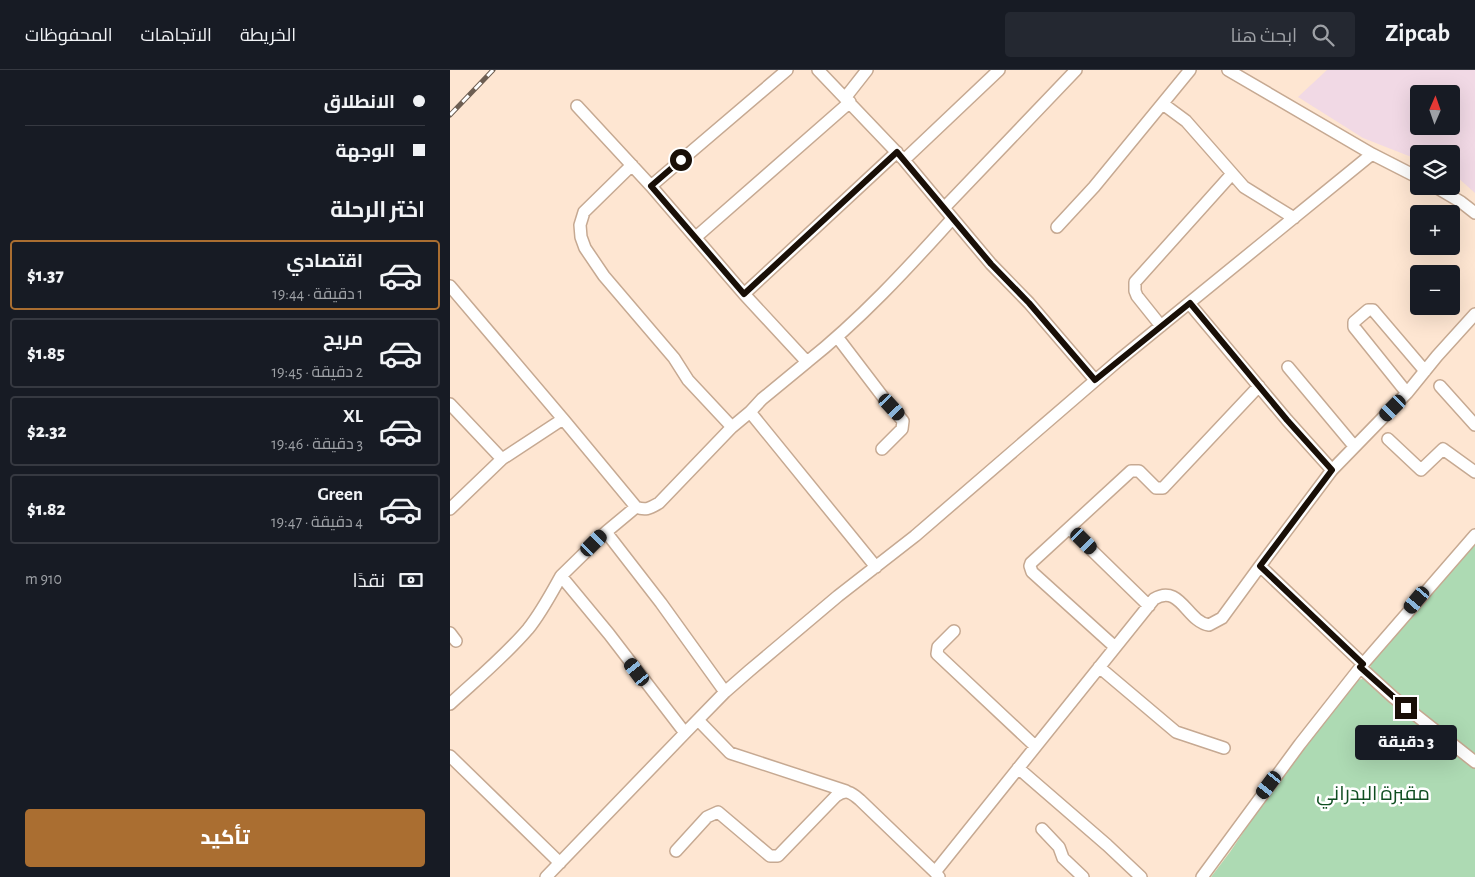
<!DOCTYPE html>
<html lang="ar">
<meta charset="utf-8">
<style>
:root{--surface:#171b24;--page:#242831;--text:#f1f3f6;--muted:#9ea1a6;--line:#363941;--accent:#aa6e31}
body{margin:0;font-family:"Alegreya Sans",Cairo,sans-serif;background:var(--page);color:var(--text);direction:rtl;height:100vh;display:flex;flex-direction:column;font-size:19px;white-space:nowrap}
*{box-sizing:border-box;margin:0}
p{font-size:16px;color:var(--muted)}
.icon{flex:none;width:28px;height:28px;fill:none;stroke:currentColor;stroke-width:2;stroke-linecap:round;stroke-linejoin:round}
.map{position:relative;flex:1;overflow:hidden;direction:ltr}
.side{display:flex;flex-direction:column;background:var(--surface);width:450px}
.side>*{flex:none}
.banner{display:grid;align-content:center;height:110px;padding:0 25px;background:var(--surface)}
.needle{width:32px;rotate:2deg}
.controls{position:absolute;left:960px;top:15px;display:grid;gap:10px}
.controls a{display:grid;place-items:center;width:50px;height:50px;border-radius:5px;background:var(--surface);box-shadow:0 5px 20px #0002;font-size:25px}
.end{position:absolute;width:22px;height:22px;margin:-11px;border:6px solid #190f07;background:#fff;box-shadow:0 0 0 2px #fff}
.from{border-radius:50%}
.bubble{position:absolute;height:35px;border-radius:5px;background:var(--surface);box-shadow:0 5px 20px #0002;font-size:16px;font-weight:800;line-height:35px;text-align:center;direction:rtl}
.car{position:absolute;width:15px;height:30px;margin:-15px -8px;border-radius:6px;box-shadow:0 0 4px 1px #0007;background:linear-gradient(#222 24%,#8ab4d8 0 40%,#222 0 76%,#8ab4d8 0 86%,#222 0)}
.banner b{display:flex;align-items:center;gap:18px;height:48px;font-size:19px}
.banner b+b{border-top:1px solid var(--line)}
.banner i{width:12px;height:12px;background:var(--text)}
ul{padding:0;list-style:none}
li{display:flex;align-items:center;gap:15px;height:70px;margin:0 10px 8px;padding:0 15px;border:2px solid var(--line);border-radius:5px}
li div{flex:1}
li b{display:block;font-size:19px}
li em{font-style:normal;font-weight:800}
li.on{border-color:var(--accent)}
li>.icon{width:45px;height:45px;stroke-width:1.5}
h2{padding:0 25px;font-size:22px;line-height:60px}
.pay{display:flex;align-items:center;gap:12px;height:55px;padding:0 25px;font-size:19px}
.pay p{margin-inline-start:auto}
.primary-button{display:flex;gap:10px;margin-top:auto;padding:10px 25px}
.primary-button a{flex:1;height:58px;border-radius:5px;background:var(--accent);color:#fff;font-size:20px;font-weight:800;line-height:58px;text-align:center}
header{display:flex;align-items:center;gap:30px;box-sizing:border-box;height:70px;padding:0 25px;background:var(--surface);border-bottom:1px solid var(--line)}
header strong{font-size:24px}
nav{display:flex;gap:28px;margin-inline-start:auto;font-size:18px}
.search{width:350px;height:45px;background:var(--page);display:flex;align-items:center;gap:12px;box-sizing:border-box;padding:0 18px;border-radius:5px;color:var(--muted);font-size:19px}
main{display:flex;flex:1;min-height:0}
.map>svg:first-child{display:block}
.industrial{fill:#f1d9e5;fill-rule:evenodd}
.green{fill:#addab3}
.lines{fill:none;stroke-linecap:round;stroke-linejoin:round}
.street-casing{stroke:#c6a992;stroke-width:14}
.street{stroke:#fff;stroke-width:11}
.rail-casing{stroke:#6d5e52;stroke-width:5}
.rail{stroke:#fff;stroke-width:3;stroke-dasharray:9;stroke-linecap:butt}
.route{stroke:#190f07;stroke-width:6}
.labels{text-anchor:middle;stroke-width:5;stroke-linejoin:round;paint-order:stroke}
.park-label{font-size:20px;fill:#0f4e21;stroke:#fff}
</style>
<header>
<strong>Zipcab</strong>
<div class="search"><svg class="icon" aria-label="search" viewBox="0 0 24 24"><circle cx="10" cy="10" r="6"/><path d="M15 15l6 6"/></svg>ابحث هنا</div>
<nav><a>الخريطة</a><a>الاتجاهات</a><a>المحفوظات</a></nav>
</header>
<main>
<div class="map">
<svg width="1025" height="807" viewBox="0 0 1025 807">
<rect width="100%" height="100%" fill="#fee6d2"/>
<!-- industrial -->
<path class="industrial" d="M877 0H1025V123L1006 106 1001 104V84H969V90L913 68 848 27ZM969 24H1001V56H969Z"/>
<!-- green -->
<path class="green" d="M1025 474V687L921 601 920 594 959 547Z
M913 609 1025 698V807H761L780 782 840 693 906 610Z"/>
<g class="lines">
<!-- street casing -->
<g class="street-casing">
<path id="street" d="M368 0 454 90 494 138
M626 0 494 138 541 194 579 233 645 310
M778 0 922 84
M395 28 417 0
M713 34 736 51 794 117 844 148
M127 36 201 116 294 224
M454 90 549 0
M182 95 134 142 130 155 131 167 135 178 154 206 224 288 238 310 282 357
M201 116 337 0
M984 116 1011 132 1025 143
M607 157 644 117 740 0
M246 167 400 32
M0 216 113 349
M739 233 837 350 882 400
M711 256 687 226 685 221V212L781 105
M388 268 433 327 453 351 452 359 432 379
M357 292C410 250 457 199 502 149
M838 297 904 376
M990 316 1025 355
M957 323 904 257V252L918 240H923L975 301
M0 334 52 389
M938 369 971 400 993 379 1025 402
M0 439 52 389 113 349 186 437C196 441 200 438 209 433L282 357 300 342
M620 459 699 536
M156 462 186 437
M426 497 300 342 312 329 357 292 294 224 447 82
M504 561 488 577 487 584 585 676
M0 563 6 571
M665 577 582 502 580 496 581 493 681 401H689L706 418H713L809 316
M913 594 810 496 882 400 957 323 987 286 1025 244
M649 597 726 662 774 678
M910 597 943 627 1025 692
M0 634C26 610 55 586 78 559 91 543 101 524 111 506
M248 650 280 683 396 721
M235 663 159 564 111 506 156 462 211 533 275 622
M0 686 110 793
M568 698 657 775 691 807
M592 759 609 777 613 788 633 807
M226 781 257 747 268 742 320 786H328L386 726C396 719 401 722 410 730L485 802
M96 807 235 663 275 622 299 601 388 526 465 466 669 290 922 84 969 108
M489 807 485 802 704 529C730 513 737 552 759 555L772 548 810 496
M752 807 850 674 913 594 1025 465"/>
</g>
<!-- street -->
<use href="#street" class="street"/>
<!-- rail casing -->
<g class="rail-casing">
<path id="rail" d="M0 45 43 0"/>
</g>
<!-- rail -->
<use href="#rail" class="rail"/>
</g>
<g class="lines">
<!-- route -->
<path class="route" d="M231 90 201 116 294 224 447 82 541 194 579 233 645 310 740 233 837 350 882 400 810 496 913 594 910 597 956 638"/>
</g>
<g class="labels">
<!-- park labels -->
<g class="park-label">
<text x="923" y="730">مقبرة البدراني</text>
</g>
</g>
</svg>
<div class="controls">
<a><svg class="needle" viewBox="-14 -14 28 28"><path d="M0-13l5 13h-10z" fill="#e53935"/><path d="M0 13l5-13h-10z" fill="#9ea1a6"/></svg></a>
<a><svg class="icon" aria-label="layers" viewBox="0 0 24 24"><path d="M12 4l9 5-9 5-9-5zM3 14l9 5 9-5"/></svg></a>
<a>+</a>
<a>−</a>
</div>
<i class="end from" style="left:231px;top:90px"></i>
<i class="end" style="left:956px;top:638px"></i>
<div class="bubble" style="left:905px;top:655px;width:102px">3 دقيقة</div>
<i class="car" style="left:442px;top:337px;rotate:137deg"></i>
<i class="car" style="left:943px;top:338px;rotate:225deg"></i>
<i class="car" style="left:634px;top:471px;rotate:135deg"></i>
<i class="car" style="left:144px;top:473px;rotate:45deg"></i>
<i class="car" style="left:967px;top:530px;rotate:220deg"></i>
<i class="car" style="left:187px;top:602px;rotate:323deg"></i>
<i class="car" style="left:819px;top:715px;rotate:217deg"></i>
</div>
<section class="side">
<div class="banner">
<b><i class="from"></i>الانطلاق</b>
<b><i></i>الوجهة</b>
</div>
<h2>اختر الرحلة</h2>
<ul>
<li class="on"><svg class="icon" aria-label="car" viewBox="0 0 24 24"><path d="M5 17H2v-5l4-1 3-4h7l3 4 3 1v5h-3M9 17h6M6 11h13"/><circle cx="7" cy="17" r="2"/><circle cx="17" cy="17" r="2"/></svg><div><b>اقتصادي</b><p>1 دقيقة · 19:44</p></div><em>$1.37</em></li>
<li><svg class="icon" aria-label="car" viewBox="0 0 24 24"><path d="M5 17H2v-5l4-1 3-4h7l3 4 3 1v5h-3M9 17h6M6 11h13"/><circle cx="7" cy="17" r="2"/><circle cx="17" cy="17" r="2"/></svg><div><b>مريح</b><p>2 دقيقة · 19:45</p></div><em>$1.85</em></li>
<li><svg class="icon" aria-label="car" viewBox="0 0 24 24"><path d="M5 17H2v-5l4-1 3-4h7l3 4 3 1v5h-3M9 17h6M6 11h13"/><circle cx="7" cy="17" r="2"/><circle cx="17" cy="17" r="2"/></svg><div><b>XL</b><p>3 دقيقة · 19:46</p></div><em>$2.32</em></li>
<li><svg class="icon" aria-label="car" viewBox="0 0 24 24"><path d="M5 17H2v-5l4-1 3-4h7l3 4 3 1v5h-3M9 17h6M6 11h13"/><circle cx="7" cy="17" r="2"/><circle cx="17" cy="17" r="2"/></svg><div><b>Green</b><p>4 دقيقة · 19:47</p></div><em>$1.82</em></li>
</ul>
<div class="pay"><svg class="icon" aria-label="cash" viewBox="0 0 24 24"><path d="M3 7h18v10H3z"/><circle cx="12" cy="12" r="2"/></svg>نقدًا<p>910 m</p></div>
<div class="primary-button"><a>تأكيد</a></div>
</section>
</main>
